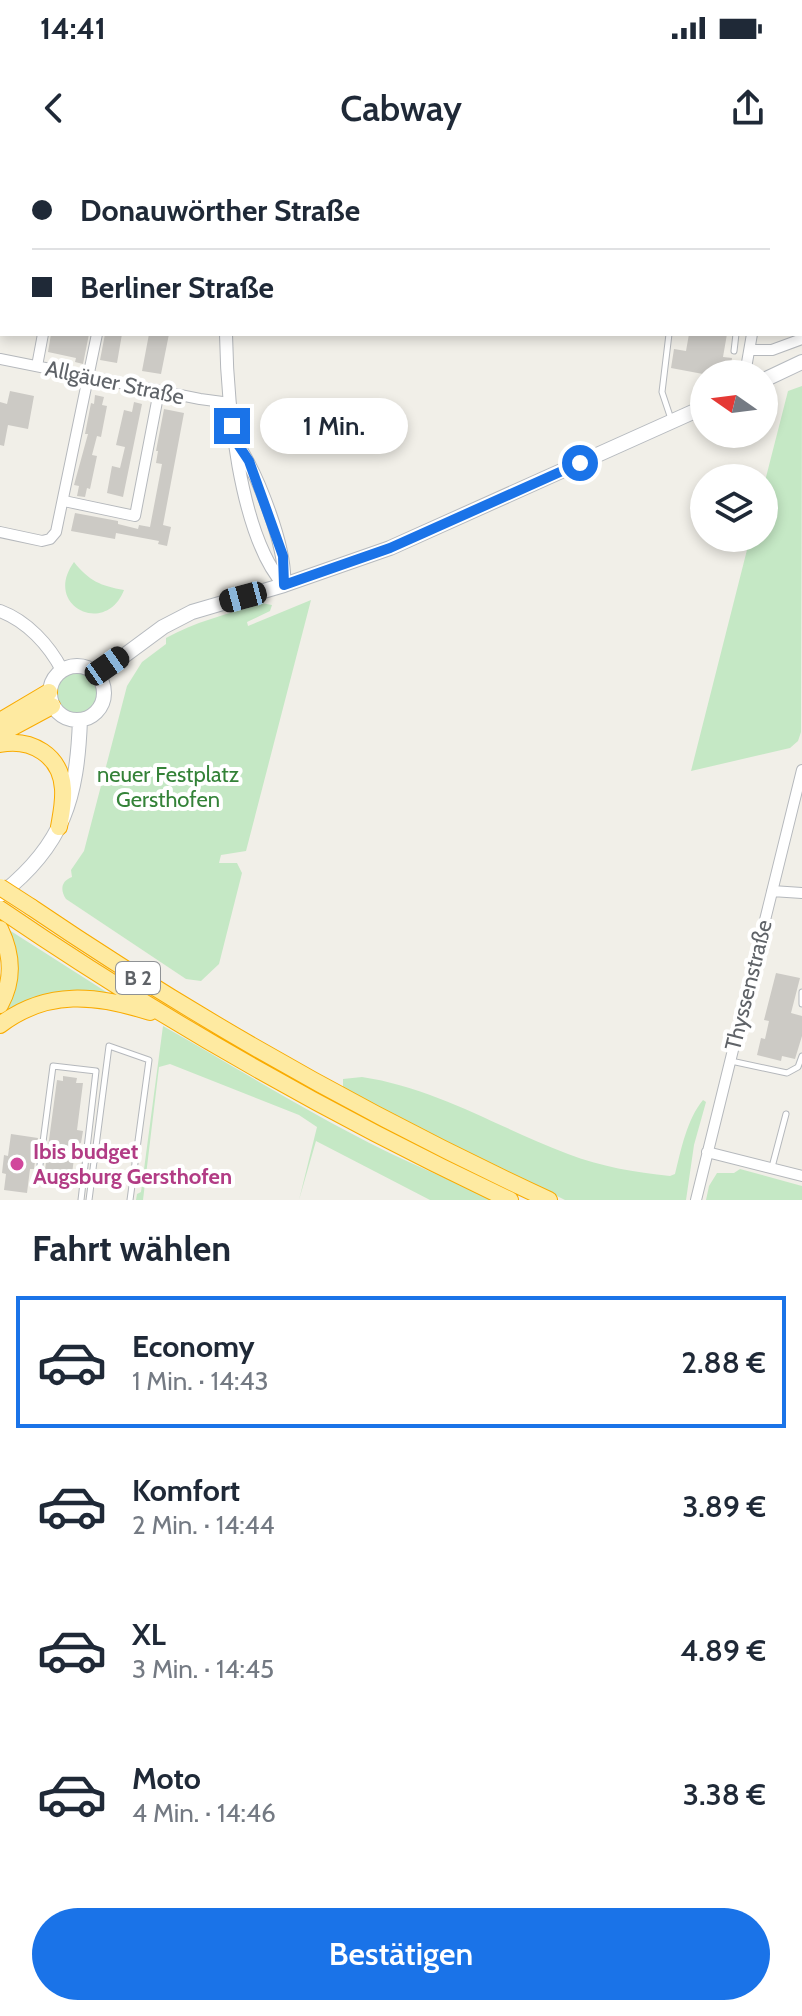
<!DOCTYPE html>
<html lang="de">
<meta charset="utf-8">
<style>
:root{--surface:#fff;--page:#f6f6f7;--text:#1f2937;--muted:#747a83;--line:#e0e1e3;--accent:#1a73e8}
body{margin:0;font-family:Cabin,sans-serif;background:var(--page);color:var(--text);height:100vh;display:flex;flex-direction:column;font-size:30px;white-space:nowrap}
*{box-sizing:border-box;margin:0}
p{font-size:26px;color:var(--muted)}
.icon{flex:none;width:44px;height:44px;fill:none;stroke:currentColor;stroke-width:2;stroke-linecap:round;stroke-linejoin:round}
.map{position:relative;height:1040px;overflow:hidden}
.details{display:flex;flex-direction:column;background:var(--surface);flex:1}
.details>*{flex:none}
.hud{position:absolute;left:0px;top:0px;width:802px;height:176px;box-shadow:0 4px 12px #0003;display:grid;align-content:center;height:176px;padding:0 32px;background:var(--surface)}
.needle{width:52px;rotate:284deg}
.tools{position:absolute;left:690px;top:200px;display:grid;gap:16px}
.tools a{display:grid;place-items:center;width:88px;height:88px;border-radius:50%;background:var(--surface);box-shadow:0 4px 12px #0003;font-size:40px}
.end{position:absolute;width:36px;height:36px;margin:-18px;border:10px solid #1a73e8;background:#fff;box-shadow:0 0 0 4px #fff}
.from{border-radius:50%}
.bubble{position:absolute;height:56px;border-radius:28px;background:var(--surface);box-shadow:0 4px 12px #0003;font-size:26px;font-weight:600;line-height:56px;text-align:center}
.car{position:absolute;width:24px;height:48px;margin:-24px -12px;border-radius:10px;box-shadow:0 0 6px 2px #0007;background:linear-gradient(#222 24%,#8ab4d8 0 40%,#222 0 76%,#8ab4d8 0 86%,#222 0)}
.hud b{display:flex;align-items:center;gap:28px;height:76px;font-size:30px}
.hud b+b{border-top:2px solid var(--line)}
.hud i{width:20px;height:20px;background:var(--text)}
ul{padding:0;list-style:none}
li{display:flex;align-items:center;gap:24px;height:132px;margin:0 16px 12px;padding:0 16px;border:4px solid transparent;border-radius:0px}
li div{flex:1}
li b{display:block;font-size:30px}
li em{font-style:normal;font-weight:600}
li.active{border-color:var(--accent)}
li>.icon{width:72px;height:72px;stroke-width:1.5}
h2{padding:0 32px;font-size:36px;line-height:96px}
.primary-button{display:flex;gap:16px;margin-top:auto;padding:16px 32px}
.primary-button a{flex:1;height:92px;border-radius:48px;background:var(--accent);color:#fff;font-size:32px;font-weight:600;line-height:92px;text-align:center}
.status{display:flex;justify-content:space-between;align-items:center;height:56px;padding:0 40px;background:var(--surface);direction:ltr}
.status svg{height:22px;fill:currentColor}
header{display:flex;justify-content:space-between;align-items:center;height:104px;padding:0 32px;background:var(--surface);font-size:36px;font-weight:600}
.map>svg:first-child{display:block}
.green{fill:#c5e8c5}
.building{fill:#cccac5}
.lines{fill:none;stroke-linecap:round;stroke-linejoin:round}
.service-casing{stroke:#b5b8bc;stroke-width:7}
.minor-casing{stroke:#b5b8bc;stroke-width:12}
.tertiary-casing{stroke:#b5b8bc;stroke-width:14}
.secondary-casing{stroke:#b6babf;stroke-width:16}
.trunk-casing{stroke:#f9ab00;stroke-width:18}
.service{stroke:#fff;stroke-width:5}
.minor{stroke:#fff;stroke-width:10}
.tertiary{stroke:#fff;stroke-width:12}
.secondary{stroke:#fff;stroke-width:14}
.trunk{stroke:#feeaa1;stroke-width:16}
.trunk-bridge-casing{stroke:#f9ab00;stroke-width:18;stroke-linecap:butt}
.trunk-bridge{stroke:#feeaa1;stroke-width:16}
.route{stroke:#1a73e8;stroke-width:10}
.hotel-dot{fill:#d1479c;stroke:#fff;stroke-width:3}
.labels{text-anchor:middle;stroke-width:8;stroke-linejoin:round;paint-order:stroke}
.shield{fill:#fff;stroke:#8f9295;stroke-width:2}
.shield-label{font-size:20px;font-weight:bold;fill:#5f6368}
.street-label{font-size:22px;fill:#5f6368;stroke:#fff}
.park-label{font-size:22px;fill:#348238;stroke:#fff}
.hotel-label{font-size:22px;font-weight:bold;fill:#b23c85;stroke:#fff;text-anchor:start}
</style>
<div class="status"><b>14:41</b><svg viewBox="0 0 49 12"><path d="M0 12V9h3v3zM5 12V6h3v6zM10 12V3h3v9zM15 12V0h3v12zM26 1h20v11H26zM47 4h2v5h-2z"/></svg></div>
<header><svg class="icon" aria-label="back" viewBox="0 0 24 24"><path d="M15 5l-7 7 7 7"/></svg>Cabway<svg class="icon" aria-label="share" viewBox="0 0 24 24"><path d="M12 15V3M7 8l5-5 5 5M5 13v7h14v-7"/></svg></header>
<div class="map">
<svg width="802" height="1040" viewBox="0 0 802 1040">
<rect width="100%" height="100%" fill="#f1efe8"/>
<!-- green -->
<path class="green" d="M802 226 801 572 798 581 790 588 691 611 750 378H764V325L788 231Z
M74 402C89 421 101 426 124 430 106 477 42 446 74 402Z
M311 440 246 691 221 695 219 703H237L242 713 219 804 201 821 186 819 66 739C60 730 61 721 72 717L71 710 84 691 127 526 142 502 166 484V478C196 461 229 454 261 443L272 445 270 451 247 462 248 466Z
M55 533a22 22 0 1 1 44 0a22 22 0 1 1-44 0Z
M6 768 108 833 77 831 0 860V853L4 846Z
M163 866C244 912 324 963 409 1002 437 1015 465 1026 493 1040H430L316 981 299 1040 317 967 299 955 170 904 159 907 143 1040H136L137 1034 141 1032Z
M362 917C436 928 499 968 568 994 601 1007 635 1012 670 1016L675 1014C681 990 687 959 703 940L706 942 694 985 686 1040H565L343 930V919Z
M740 1009 802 1026V1040H706L709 1026 717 1013H734Z"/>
<!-- building -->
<path class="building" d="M51 174H89L83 204 75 202 76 198 48 192Z
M105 174H122L117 203 100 200Z
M149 174H169L161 214 142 211Z
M689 174H727L723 197 732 198 730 214H703L671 208 674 189 686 191Z
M10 231 34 236 28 269 8 265 4 286 0 285V242L7 244Z
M95 235 104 237 102 245 107 246 101 277 97 276 92 295 97 296 90 329 87 328 85 337 77 336 79 326 74 325 88 274H85L91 243 94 244Z
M134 242 142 244 123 337 107 333 112 306 120 308 125 287 116 285 124 250 132 252Z
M164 249 184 253 163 365 171 367 167 386 158 384 159 381 116 373 115 379 71 371 75 353 118 361V364L138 369 139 365 150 367 162 304 156 303 158 291H156Z
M776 813 800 818 791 853 802 856V876L795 899 782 896 781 901 757 895 761 878 765 879 769 861 764 860Z
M63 916 77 918 76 923H83L77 970 83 971 81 983 76 982 72 1014 45 1010 57 920 63 921Z
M11 974 38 978 34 1009H30L27 1033 4 1030 6 1014 2 1013 4 995 8 996Z"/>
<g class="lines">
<!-- service casing -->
<g class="service-casing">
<path id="service" d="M147 2V0
M669 174 662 232 671 259
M734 191 736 174
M802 832V844
M731 901 787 913 798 907 802 896
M772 1007 786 954
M38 1020 53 906 96 911 81 1040
M89 1040 109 886 149 900 130 1040"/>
</g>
<!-- minor casing -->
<g class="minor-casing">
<path id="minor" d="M24 2V0
M76 2 77 0
M130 2V0
M784 2V0
M0 98 2 99
M0 123 2 113
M750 190H772L802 179
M0 199 200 239 230 243
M37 206 43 174
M745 214 752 174
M64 341 135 356 159 231
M0 372 42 381 50 379 56 372 97 174
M772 731 802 733
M707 992 802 1016
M696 1040 802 610"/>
</g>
<!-- tertiary casing -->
<g class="tertiary-casing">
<path id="tertiary" d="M241 2 242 0
M251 2V0
M226 174C227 241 239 375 284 425
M237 283C258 315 287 388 284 425
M0 451C27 461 49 485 62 510"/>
</g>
<!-- secondary casing -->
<g class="secondary-casing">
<path id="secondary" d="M764 220 802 202
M50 533a27 27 0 1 1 54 0a27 27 0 1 1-54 0Z
M98 515 163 467 192 452 284 425 390 388 704 247
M0 735C64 685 77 638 80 560"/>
</g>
<!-- trunk casing -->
<g class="trunk-casing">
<path id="trunk" d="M0 561 49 532
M0 574 52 546
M0 584C31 578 61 595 63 629 64 642 61 655 59 667
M31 747C196 859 368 956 549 1040
M0 749C161 859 334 957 510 1040
M0 769C12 794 14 820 0 845
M0 865C47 829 97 835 150 852"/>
</g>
<!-- service -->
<use href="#service" class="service"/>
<!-- minor -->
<use href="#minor" class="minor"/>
<!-- tertiary -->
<use href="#tertiary" class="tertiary"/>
<!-- secondary -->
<use href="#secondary" class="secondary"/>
<!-- trunk -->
<use href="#trunk" class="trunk"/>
<!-- trunk-bridge casing -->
<g class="trunk-bridge-casing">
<path id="trunk-bridge" d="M0 727 31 747"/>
</g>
<!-- trunk-bridge -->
<use href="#trunk-bridge" class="trunk-bridge"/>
</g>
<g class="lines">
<!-- route -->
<path class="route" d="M232 266 237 283 249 301 283 396 284 425 390 388 580 303"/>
</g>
<!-- markers -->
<circle class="hotel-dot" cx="17" cy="1004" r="8"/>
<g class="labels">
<!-- shield labels -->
<rect class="shield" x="116" y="802" width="44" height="32" rx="6"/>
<g class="shield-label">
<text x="138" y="825">B 2</text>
</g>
<!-- street labels -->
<g class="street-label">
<text transform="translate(115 222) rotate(12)" y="8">Allgäuer Straße</text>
<text transform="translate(748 825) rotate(-76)" y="8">Thyssenstraße</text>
</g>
<!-- park labels -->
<g class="park-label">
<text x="168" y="622">neuer Festplatz<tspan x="168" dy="25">Gersthofen</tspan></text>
</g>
<!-- hotel labels -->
<g class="hotel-label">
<text x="33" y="999">Ibis budget<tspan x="33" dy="25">Augsburg Gersthofen</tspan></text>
</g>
</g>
</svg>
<div class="tools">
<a><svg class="needle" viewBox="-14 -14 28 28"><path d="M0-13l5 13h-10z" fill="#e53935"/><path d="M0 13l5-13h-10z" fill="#747a83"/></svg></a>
<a><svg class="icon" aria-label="layers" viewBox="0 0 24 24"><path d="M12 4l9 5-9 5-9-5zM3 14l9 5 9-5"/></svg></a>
</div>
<i class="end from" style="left:580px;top:303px"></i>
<i class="end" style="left:232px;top:266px"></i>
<div class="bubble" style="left:260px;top:238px;width:148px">1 Min.</div>
<i class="car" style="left:243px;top:437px;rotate:255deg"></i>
<i class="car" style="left:107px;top:506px;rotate:55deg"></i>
<div class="hud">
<b><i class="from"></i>Donauwörther Straße</b>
<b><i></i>Berliner Straße</b>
</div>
</div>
<section class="details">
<h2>Fahrt wählen</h2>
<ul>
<li class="active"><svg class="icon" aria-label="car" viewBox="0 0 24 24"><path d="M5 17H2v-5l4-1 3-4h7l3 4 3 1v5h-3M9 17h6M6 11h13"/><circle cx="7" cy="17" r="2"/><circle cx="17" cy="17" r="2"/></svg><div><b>Economy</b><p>1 Min. · 14:43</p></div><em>2.88 €</em></li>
<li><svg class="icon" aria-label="car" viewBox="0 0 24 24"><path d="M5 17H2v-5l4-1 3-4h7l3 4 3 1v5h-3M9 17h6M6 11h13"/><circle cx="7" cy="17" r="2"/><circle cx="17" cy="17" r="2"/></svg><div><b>Komfort</b><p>2 Min. · 14:44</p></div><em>3.89 €</em></li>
<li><svg class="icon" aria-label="car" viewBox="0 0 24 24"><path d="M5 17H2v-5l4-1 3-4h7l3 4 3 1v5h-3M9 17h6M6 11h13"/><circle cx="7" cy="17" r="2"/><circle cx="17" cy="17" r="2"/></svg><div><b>XL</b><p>3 Min. · 14:45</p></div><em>4.89 €</em></li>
<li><svg class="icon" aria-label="car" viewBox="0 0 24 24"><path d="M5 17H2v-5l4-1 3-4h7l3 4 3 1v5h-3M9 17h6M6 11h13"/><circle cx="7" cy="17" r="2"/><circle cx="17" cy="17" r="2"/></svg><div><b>Moto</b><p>4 Min. · 14:46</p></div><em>3.38 €</em></li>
</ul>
<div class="primary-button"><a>Bestätigen</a></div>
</section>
